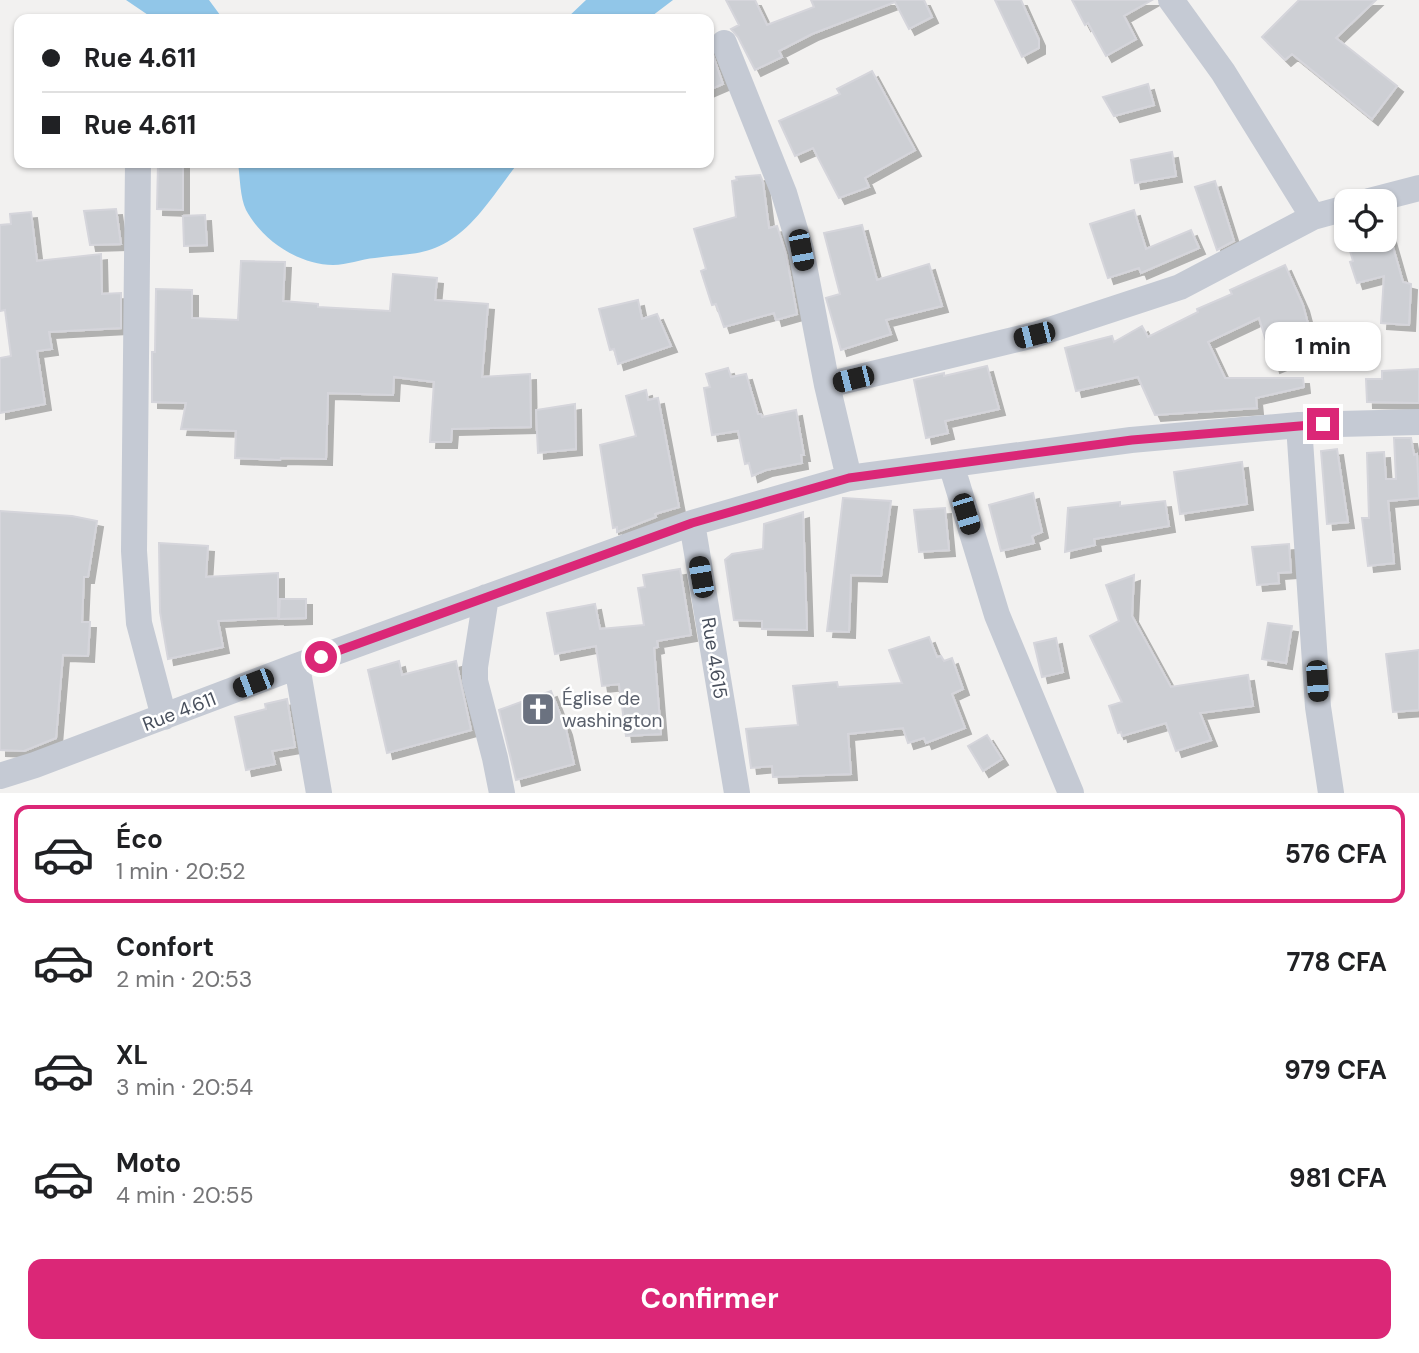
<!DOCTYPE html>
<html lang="fr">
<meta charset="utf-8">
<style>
:root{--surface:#fff;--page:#f2f2f2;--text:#202124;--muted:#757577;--line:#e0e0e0;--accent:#db2777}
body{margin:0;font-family:"DM Sans",sans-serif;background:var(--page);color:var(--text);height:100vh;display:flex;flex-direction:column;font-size:26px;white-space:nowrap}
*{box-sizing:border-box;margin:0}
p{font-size:23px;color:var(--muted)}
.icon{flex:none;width:38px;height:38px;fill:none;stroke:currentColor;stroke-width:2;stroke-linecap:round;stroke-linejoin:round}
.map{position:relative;height:793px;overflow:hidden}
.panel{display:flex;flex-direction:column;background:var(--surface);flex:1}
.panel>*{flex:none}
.guide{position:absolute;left:14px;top:14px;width:700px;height:154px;border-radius:14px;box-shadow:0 2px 5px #0004;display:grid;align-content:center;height:154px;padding:0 28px;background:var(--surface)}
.fabs{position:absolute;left:1334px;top:189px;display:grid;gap:14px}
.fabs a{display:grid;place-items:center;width:63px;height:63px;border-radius:14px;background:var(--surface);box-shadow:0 2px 5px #0004;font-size:35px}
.end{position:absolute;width:32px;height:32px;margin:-16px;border:9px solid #db2777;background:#fff;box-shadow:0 0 0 4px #fff}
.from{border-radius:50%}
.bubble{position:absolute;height:49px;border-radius:14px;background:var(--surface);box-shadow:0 2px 5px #0004;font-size:23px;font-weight:700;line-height:49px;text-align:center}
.car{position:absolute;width:21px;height:42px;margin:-21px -10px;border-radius:9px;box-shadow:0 0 5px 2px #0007;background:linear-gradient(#222 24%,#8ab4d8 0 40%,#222 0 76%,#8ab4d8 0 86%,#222 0)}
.guide b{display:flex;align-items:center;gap:24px;height:66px;font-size:26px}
.guide b+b{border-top:2px solid var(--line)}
.guide i{width:18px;height:18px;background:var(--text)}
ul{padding:12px 0 0;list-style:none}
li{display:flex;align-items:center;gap:21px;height:98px;margin:0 14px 10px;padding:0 14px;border:4px solid transparent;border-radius:14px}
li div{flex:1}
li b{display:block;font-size:26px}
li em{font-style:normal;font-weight:700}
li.on{border-color:var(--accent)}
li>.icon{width:63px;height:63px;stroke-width:1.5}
.button{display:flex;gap:14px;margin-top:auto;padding:14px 28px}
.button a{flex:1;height:80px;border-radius:14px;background:var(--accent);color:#fff;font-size:28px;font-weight:700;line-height:80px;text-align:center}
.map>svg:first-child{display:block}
.water{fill:#91c6e8}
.building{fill:#cdcfd4;stroke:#d5d5db;stroke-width:2;filter:url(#shadow)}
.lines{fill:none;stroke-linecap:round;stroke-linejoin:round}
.minor{stroke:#c5cad4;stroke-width:26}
.route{stroke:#db2777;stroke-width:9}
.labels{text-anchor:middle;stroke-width:5;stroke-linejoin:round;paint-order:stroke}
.street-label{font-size:19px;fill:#49505d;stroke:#fff}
.worship-label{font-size:19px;fill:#5b616d;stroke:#fff;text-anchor:start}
</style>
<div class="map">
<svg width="1419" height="793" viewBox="0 0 1419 793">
<defs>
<filter id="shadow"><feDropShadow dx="6" dy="6" stdDeviation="0" flood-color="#0004"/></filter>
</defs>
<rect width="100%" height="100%" fill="#f2f1f0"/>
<!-- water -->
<path class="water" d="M126 0H209L223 19H154Z
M586 0H673L648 19H566Z
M238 163H518C500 186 479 220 456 236 428 257 407 253 375 258 361 259 347 265 333 265 299 265 262 240 246 210 240 198 240 177 238 163Z"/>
<!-- building -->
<path class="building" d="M726 0H755L767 25 814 7 811 0H924L932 17 909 29 895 2 812 34 779 51 782 57 755 70 738 37 731 29 739 25Z
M995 0H1021L1039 40V48L1022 57Z
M1072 0H1152L1124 16 1136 39 1106 56 1088 23 1085 25Z
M1299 0H1376L1336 38 1397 86 1372 119 1292 54 1285 60 1262 37Z
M709 44 723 84 709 90Z
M872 71 915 150 865 178 869 187 839 198 813 148 795 156 779 121 840 94 837 89Z
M1148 84 1154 105 1114 116 1103 97Z
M1172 152 1176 176 1135 183 1131 160Z
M158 163H183V210L157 209Z
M760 175 763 182 769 228 777 226 786 254 797 314 776 320 774 313 724 327 716 304 712 305 701 271 706 269 694 229 736 217 732 181 737 180 736 177Z
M1215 181 1234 241 1217 250 1195 187Z
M116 209 121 244 90 245 84 211Z
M1134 210 1146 249 1191 230 1199 248 1141 273 1139 268 1108 278 1090 224Z
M31 212 37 261 101 254 102 294 121 293V328L49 332 52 349 37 351 45 404 0 413V358L11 356 5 310 0 311V225L11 224 10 214Z
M205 215 207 245 184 246 183 216Z
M862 225 877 280 929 264 942 306 886 320 891 334 841 350 826 298 840 294 824 233Z
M1386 233H1389L1403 282 1411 284 1409 325 1381 323 1384 276 1357 283 1350 262 1353 261 1350 251 1367 246 1366 241 1384 240Z
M241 261 285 262 283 301 318 304V307L390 311 393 274 437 278 435 300 488 304 482 377 530 374 531 427 452 429 451 442H430L434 382 394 377 393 395 328 393 326 459 281 458 280 460 235 458 236 431 181 429 186 403 152 402V352H155L156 289 192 290V318L238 320Z
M1285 265 1303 305 1315 350 1274 367 1259 318 1208 342 1225 378H1303L1304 387 1256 398 1257 408 1155 415 1138 377 1076 391 1065 348 1112 336 1114 342 1142 326 1148 337 1198 312 1197 309 1232 294 1230 290Z
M638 300 642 319 657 314 671 346 618 364 614 349 610 350 599 309Z
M987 366 999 409 945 421 948 433 926 438 914 380 944 373V376Z
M728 368 731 377 746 374 758 414H761L762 417 796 410 804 455H801L802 463 766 470 752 476 749 463 745 464 738 431 712 435 704 388 710 387 706 374Z
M1419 369V403L1367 402 1366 379H1382V371Z
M646 390 648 400 658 398 679 507 655 514 656 517 617 532V527L613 528 600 445 636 436 626 396Z
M575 404 576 449 538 453 536 410Z
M1394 438H1411L1414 455 1417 454 1419 498 1388 501 1394 563 1368 566 1362 518H1369L1367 453 1384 452 1386 479H1396Z
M1337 449 1348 522 1327 524 1321 451Z
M1242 462 1247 504 1180 514 1174 472Z
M1033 493 1042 532 1032 536 1034 543 1001 551 989 505Z
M843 498 891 501 881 576 851 575 849 632 827 631Z
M1165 501 1169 526 1094 539 1095 545 1065 552 1068 508 1120 502V506Z
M945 508 949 550 919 552 914 510Z
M0 511 72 516 97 521 88 577H84L82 622H90L88 656 63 655 56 738 24 751 0 750Z
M803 512 807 630 762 629V621L734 620 725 560 732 554 763 549 764 524Z
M159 543 208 546 206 577 278 573V618L218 621 223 647 168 659 160 612Z
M1289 544 1291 572 1278 573 1279 583 1257 585 1252 547Z
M680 569 691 635 657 641 658 647 654 648 661 734 626 736 619 684 602 686 596 646 555 654 547 613 595 604 600 629 644 625 638 588 645 587 643 575Z
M1134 575 1132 616 1171 687 1248 675 1253 706 1200 713 1211 740 1176 751 1166 723 1122 736 1121 732 1118 733 1109 706 1122 702 1090 636 1119 621 1106 585Z
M280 599H306V618L279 619Z
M1268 623 1292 626 1286 663 1262 659Z
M929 637 937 657 941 656 944 661 952 658 963 689 952 694 965 728 926 743 924 738 908 743 903 728 848 734 851 774 773 777 772 766 751 768 746 729 798 725 793 686 837 682 838 687 902 683 889 650Z
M1056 638 1063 672 1042 677 1034 643Z
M1419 650V710L1393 712 1386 654Z
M399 661 402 675 456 661 471 730 387 753 368 670Z
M551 691 566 729 574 764 516 780 499 710Z
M287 699 295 747 272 751 275 764 246 770 235 717 266 709 265 704Z
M987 735 1002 759 983 771 968 746Z"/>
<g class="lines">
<!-- minor -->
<path class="minor" d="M1171 0 1223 72 1313 217
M724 43 784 193 801 250 827 385 849 478
M138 163 134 551 139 623 164 717
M1369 201 1419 188
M827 385 1034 335 1180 287 1313 217 1346 208
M1299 425 1318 707 1331 793
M951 464 997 615 1071 793
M692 523 737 793
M486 597 475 667V681L495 758 502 793
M297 666 319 793
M0 776 35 765 297 666 692 523 849 478 1131 440 1299 425 1419 422"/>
</g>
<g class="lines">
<!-- route -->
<path class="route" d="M321 657 692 523 849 478 1132 440 1323 424"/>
</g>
<!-- icons -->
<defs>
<g id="church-square" transform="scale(1.75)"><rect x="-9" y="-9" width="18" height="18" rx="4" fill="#6b7280" stroke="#fff"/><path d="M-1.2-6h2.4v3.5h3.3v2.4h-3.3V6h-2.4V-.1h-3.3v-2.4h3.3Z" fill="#fff"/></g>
</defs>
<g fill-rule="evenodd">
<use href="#church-square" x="538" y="709"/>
</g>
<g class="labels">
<!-- street labels -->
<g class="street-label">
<text transform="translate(715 658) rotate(81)" y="7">Rue 4.615</text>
<text transform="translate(179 711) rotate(-21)" y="7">Rue 4.611</text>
</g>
<!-- worship labels -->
<g class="worship-label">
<text x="562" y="705">Église de<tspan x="562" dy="22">washington</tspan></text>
</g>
</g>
</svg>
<div class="fabs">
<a><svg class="icon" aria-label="locate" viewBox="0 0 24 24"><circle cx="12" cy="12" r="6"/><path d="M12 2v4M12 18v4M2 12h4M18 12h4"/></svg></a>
</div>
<i class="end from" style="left:321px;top:657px"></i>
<i class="end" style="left:1323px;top:424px"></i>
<div class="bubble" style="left:1265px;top:322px;width:116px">1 min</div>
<i class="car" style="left:801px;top:250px;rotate:169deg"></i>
<i class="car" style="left:1034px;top:335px;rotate:256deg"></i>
<i class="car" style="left:853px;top:379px;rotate:256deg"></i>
<i class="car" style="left:966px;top:514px;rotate:163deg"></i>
<i class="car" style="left:701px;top:577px;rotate:350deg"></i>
<i class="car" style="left:1317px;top:681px;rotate:176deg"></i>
<i class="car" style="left:253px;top:683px;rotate:249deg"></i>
<div class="guide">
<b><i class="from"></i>Rue 4.611</b>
<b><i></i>Rue 4.611</b>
</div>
</div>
<section class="panel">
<ul>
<li class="on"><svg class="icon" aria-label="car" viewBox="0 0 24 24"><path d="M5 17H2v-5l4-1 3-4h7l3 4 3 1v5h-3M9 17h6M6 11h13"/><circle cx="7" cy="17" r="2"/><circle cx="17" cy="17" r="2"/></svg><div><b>Éco</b><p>1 min · 20:52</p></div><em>576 CFA</em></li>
<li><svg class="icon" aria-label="car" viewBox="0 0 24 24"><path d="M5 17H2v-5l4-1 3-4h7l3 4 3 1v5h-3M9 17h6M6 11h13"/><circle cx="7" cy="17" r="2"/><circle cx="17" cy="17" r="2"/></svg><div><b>Confort</b><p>2 min · 20:53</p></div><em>778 CFA</em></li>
<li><svg class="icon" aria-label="car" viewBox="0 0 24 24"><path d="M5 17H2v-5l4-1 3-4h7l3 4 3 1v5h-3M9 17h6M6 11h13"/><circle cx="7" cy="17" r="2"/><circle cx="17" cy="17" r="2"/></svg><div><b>XL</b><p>3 min · 20:54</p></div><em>979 CFA</em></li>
<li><svg class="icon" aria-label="car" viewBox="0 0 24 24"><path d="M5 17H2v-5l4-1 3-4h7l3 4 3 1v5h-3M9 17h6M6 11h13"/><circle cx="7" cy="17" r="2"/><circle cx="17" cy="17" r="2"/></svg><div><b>Moto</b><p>4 min · 20:55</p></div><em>981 CFA</em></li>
</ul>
<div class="button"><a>Confirmer</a></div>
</section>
